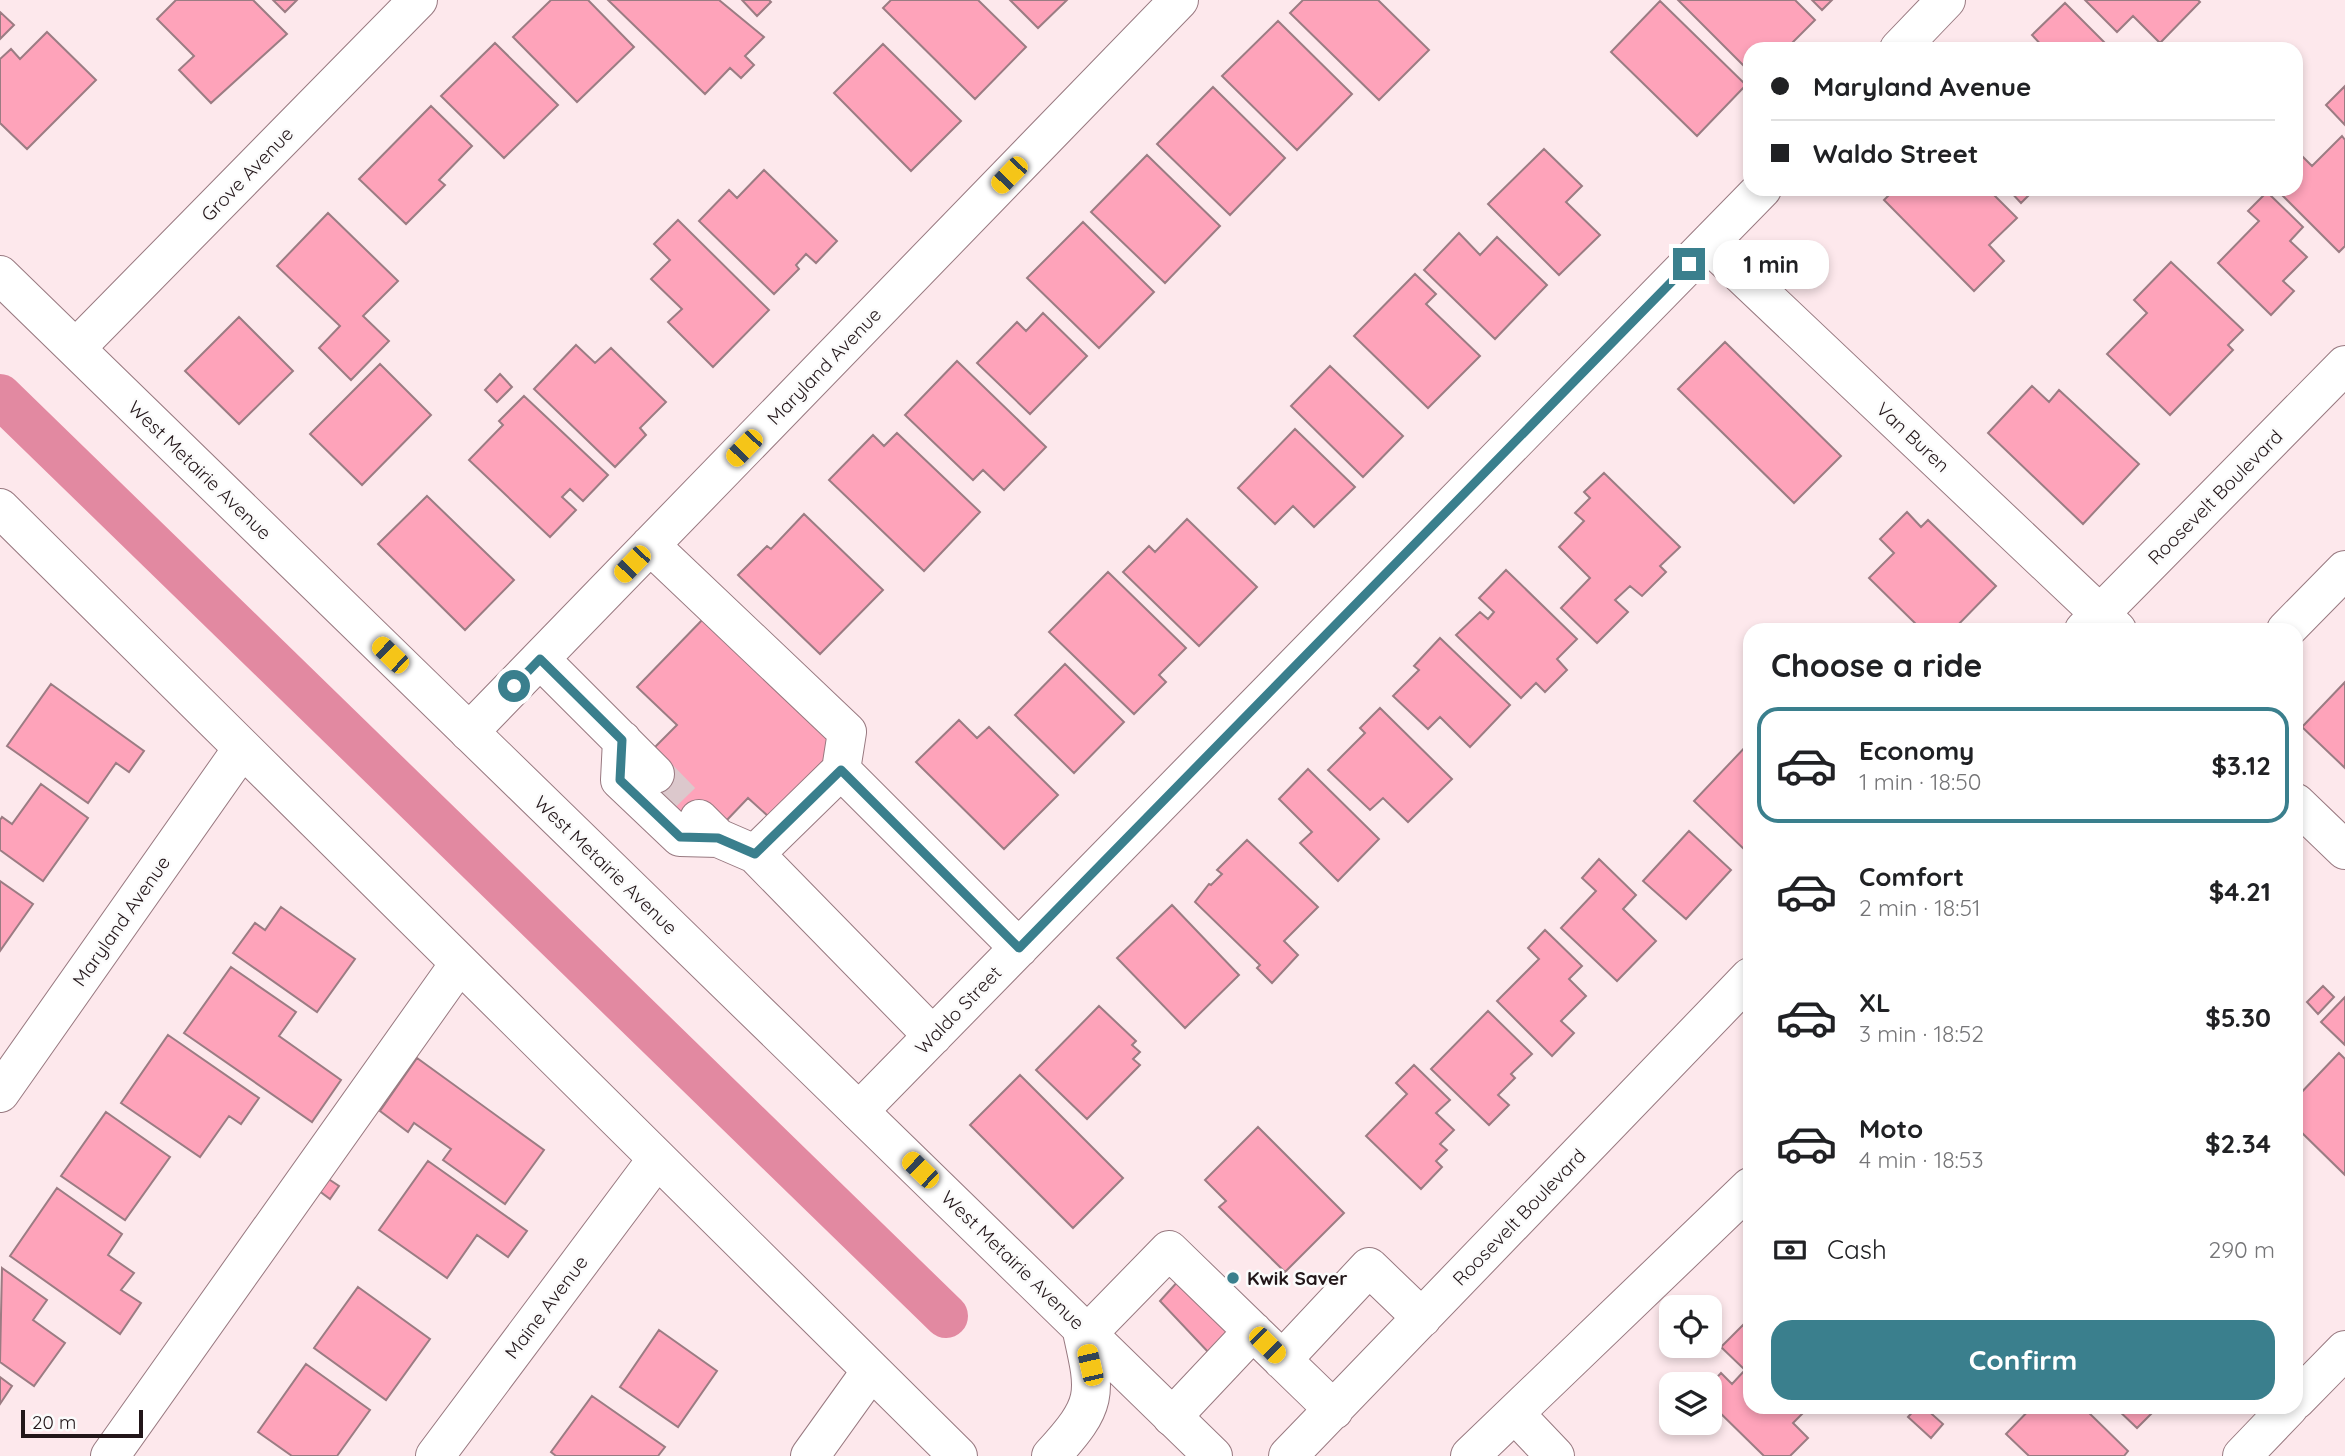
<!DOCTYPE html>
<meta charset="utf-8">
<style>
:root{--surface:#fff;--page:#f2f2f2;--text:#202124;--muted:#757577;--line:#e0e0e0;--accent:#3a7f8d}
body{margin:0;font-family:Quicksand,sans-serif;background:var(--page);color:var(--text);height:100vh;display:flex;flex-direction:column;font-size:26px;white-space:nowrap}
*{box-sizing:border-box;margin:0}
p{font-size:23px;color:var(--muted)}
.icon{flex:none;width:38px;height:38px;fill:none;stroke:currentColor;stroke-width:2;stroke-linecap:round;stroke-linejoin:round}
.map{position:relative;flex:1;overflow:hidden}
.drawer{position:absolute;left:1743px;top:623px;width:560px;height:791px;display:flex;flex-direction:column;background:var(--surface);border-radius:21px;box-shadow:0 4px 10px #0003}
.drawer>*{flex:none}
.hud{position:absolute;left:1743px;top:42px;width:560px;height:154px;border-radius:21px;box-shadow:0 4px 10px #0003;display:grid;align-content:center;height:154px;padding:0 28px;background:var(--surface)}
.tools{position:absolute;left:1659px;top:1295px;display:grid;gap:14px}
.tools a{display:grid;place-items:center;width:63px;height:63px;border-radius:14px;background:var(--surface);box-shadow:0 4px 10px #0003;font-size:35px}
.scale{position:absolute;left:21px;bottom:18px;width:122px;box-sizing:border-box;padding-left:7px;border:4px solid #221619;border-top:0;font-size:19px;line-height:24px;white-space:nowrap;color:#221619;-webkit-text-stroke:5px #fbfbfb;paint-order:stroke}
.end{position:absolute;width:32px;height:32px;margin:-16px;border:9px solid #3a7f8d;background:#fff;box-shadow:0 0 0 4px #fff}
.from{border-radius:50%}
.bubble{position:absolute;height:49px;border-radius:21px;background:var(--surface);box-shadow:0 4px 10px #0003;font-size:23px;font-weight:700;line-height:49px;text-align:center}
.car{position:absolute;width:21px;height:42px;margin:-21px -10px;border-radius:9px;box-shadow:0 0 5px 2px #0007;background:linear-gradient(#f5c518 24%,#345 0 40%,#f5c518 0 76%,#345 0 86%,#f5c518 0)}
.hud b{display:flex;align-items:center;gap:24px;height:66px;font-size:26px}
.hud b+b{border-top:2px solid var(--line)}
.hud i{width:18px;height:18px;background:var(--text)}
ul{padding:0;list-style:none}
li{display:flex;align-items:center;gap:21px;height:116px;margin:0 14px 10px;padding:0 14px;border:4px solid transparent;border-radius:21px}
li div{flex:1}
li b{display:block;font-size:26px}
li em{font-style:normal;font-weight:700}
li.current{border-color:var(--accent)}
li>.icon{width:63px;height:63px;stroke-width:1.5}
h2{padding:0 28px;font-size:32px;line-height:84px}
.pay{display:flex;align-items:center;gap:18px;height:77px;padding:0 28px;font-size:26px}
.pay p{margin-inline-start:auto}
.primary-button{display:flex;gap:14px;margin-top:auto;padding:14px 28px}
.primary-button a{flex:1;height:80px;border-radius:21px;background:var(--accent);color:#fff;font-size:28px;font-weight:700;line-height:80px;text-align:center}
.map>svg:first-child{display:block}
.lines{fill:none;stroke-linecap:round;stroke-linejoin:round}
.canal{stroke:#e289a1;stroke-width:44}
.building{fill:#fea3ba;stroke:#9b7c83;stroke-width:2}
.minor-tunnel{stroke:#dcc8cc;stroke-width:38;stroke-dasharray:38 19;stroke-linecap:butt}
.minor-casing{stroke:#987980;stroke-width:40}
.major-casing{stroke:#987980;stroke-width:40}
.minor{stroke:#fff;stroke-width:38}
.major{stroke:#fff;stroke-width:38}
.route{stroke:#3a7f8d;stroke-width:9}
.poi-dot{fill:#3a7f8d;stroke:#fbfbfb;stroke-width:2.5}
.labels{text-anchor:middle;stroke-width:5;stroke-linejoin:round;paint-order:stroke}
.street-label{font-size:19px;fill:#221619;stroke:#fbfbfb}
.poi-label{font-size:19px;font-weight:bold;fill:#221619;stroke:#fbfbfb;text-anchor:start}
</style>
<div class="map">
<svg width="2345" height="1456" viewBox="0 0 2345 1456">
<rect width="100%" height="100%" fill="#fde8ec"/>
<g class="lines">
<!-- canal -->
<path class="canal" d="M0 396 946 1316"/>
</g>
<!-- building -->
<path class="building" d="M176 0H253L287 34 211 103 179 70 194 56 157 19Z
M273 0H297L285 12Z
M551 0H588L634 47 577 102 513 37Z
M608 0H719L764 37 745 56 754 65 741 78 730 68 705 94Z
M742 0H769L771 2 757 16Z
M891 0H978L1026 47 975 99 883 8Z
M1010 0H1067L1038 28Z
M1303 0H1378L1429 50 1379 100 1290 13Z
M1678 0H1795L1815 20 1786 49H1750V72Z
M1812 0H1832L1822 10Z
M2085 0H2198L2200 2 2160 43 2133 16 2117 32Z
M1660 1 1746 85 1697 136 1611 52Z
M2065 3 2111 49H2045L2032 35Z
M0 12 14 25 0 39Z
M1278 21 1352 94 1297 150 1222 76Z
M47 32 96 80 27 149 0 123V59L11 49 20 59Z
M495 43 558 105 504 158 441 96Z
M883 44 961 121 911 171 834 93Z
M2345 86V125L2326 105Z
M1213 87 1285 158 1230 215 1157 144Z
M431 106 472 146 439 180 445 185 406 224 359 179Z
M2342 136 2345 140V246L2339 252 2276 189H2296L2298 152 2312 166Z
M1544 149 1582 186 1566 202 1600 235 1559 275 1488 204Z
M1147 155 1220 226 1165 283 1091 212Z
M764 170 837 241 816 263 806 254 796 265 799 269 774 294 699 221 729 190 737 198Z
M1895 189H1988L2017 218 1989 245 2004 261 1974 291 1884 200Z
M2008 189H2035L2021 203Z
M2267 192 2303 227 2290 241 2307 257 2283 281 2294 291 2271 315 2218 263 2259 221 2248 211Z
M328 213 398 281 363 316 389 341 351 380 319 348 340 326 277 266Z
M678 220 769 310 713 367 668 322 682 309 651 279 670 260 654 244Z
M1083 222 1154 292 1099 348 1027 278Z
M1459 233 1480 255 1497 237 1547 285 1495 339 1424 270Z
M2171 262 2243 330 2228 345 2233 350 2170 415 2107 354 2147 313 2134 300Z
M1415 274 1436 294 1426 304 1480 356 1428 408 1354 336Z
M1043 313 1087 356 1030 414 977 363 1017 322 1026 331Z
M239 317 293 371 239 424 185 371Z
M1725 342 1841 456 1794 503 1678 389Z
M576 345 595 363 611 348 666 402 640 428 646 435 615 467 534 389Z
M957 361 1046 447 1004 490 983 470 973 480 905 415Z
M380 364 431 415 362 485 310 434Z
M1330 366 1403 436 1363 477 1291 406Z
M500 374 512 387 497 402 485 390Z
M2032 386 2049 402 2059 390 2139 464 2083 524 1988 433Z
M524 396 608 475 583 501 570 489 562 497 576 510 550 537 469 460 503 425 499 421Z
M1295 429 1355 487 1314 527 1293 506 1275 524 1238 488Z
M897 433 980 512 924 571 829 480 873 435 884 446Z
M1604 473 1680 547 1660 566 1666 572 1642 596 1630 586 1615 600 1628 612 1597 643 1561 608 1590 578 1559 547 1584 521 1575 513 1590 498 1584 492Z
M427 496 514 580 465 630 378 544Z
M1907 512 1921 527 1928 520 1996 586 1953 630H1922L1869 578 1894 553 1880 539Z
M804 514 883 590 820 654 738 575 767 546 771 549Z
M1187 519 1257 587 1199 646 1123 572 1149 546 1155 552Z
M1506 570 1577 639 1557 659 1567 670 1545 692 1536 683 1521 698 1456 635 1480 612 1488 619 1494 612 1479 598Z
M1108 572 1186 648 1159 675 1166 682 1134 714 1049 632Z
M706 616 839 745 769 817 748 798 726 821 690 830 644 786 654 748 677 725 637 687Z
M1440 638 1510 705 1470 747 1440 717 1428 729 1393 696 1419 670 1414 666Z
M1065 664 1124 722 1074 773 1015 715Z
M2345 682V768L2302 727Z
M51 684 144 751 129 772 116 763 88 803 7 746Z
M1380 708 1452 779 1408 822 1383 798 1370 810 1328 770 1365 733 1360 728Z
M959 720 977 738 989 727 1058 795 1004 849 916 762Z
M1750 742V855L1694 801Z
M1308 769 1379 839 1338 881 1300 843 1312 832 1279 799Z
M41 784 88 818 43 881 0 850V820L2 817 12 824Z
M1689 831 1731 870 1686 919 1643 881Z
M1247 840 1318 907 1284 941 1298 955 1272 983 1257 968 1260 965 1195 902 1209 884 1211 885 1222 874 1217 870Z
M1599 859 1636 895 1623 909 1656 941 1617 981 1561 928 1596 891 1582 878Z
M0 881 33 904 0 951Z
M1172 905 1239 975 1185 1028 1117 958Z
M281 907 355 959 317 1012 233 953 255 923 265 930Z
M1545 930 1582 966 1569 979 1586 996 1561 1021 1574 1033 1552 1056 1497 1001 1539 959 1528 948Z
M231 967 296 1012 279 1036 341 1080 312 1122 184 1033Z
M2323 986 2334 997 2318 1014 2307 1002Z
M2345 997V1045L2321 1022Z
M1099 1006 1136 1041 1132 1045 1140 1052 1133 1059 1140 1065 1087 1119 1036 1070Z
M1488 1011 1532 1054 1511 1074 1515 1078 1498 1095 1509 1105 1489 1125 1431 1069Z
M168 1035 259 1098 241 1124 229 1116 200 1157 121 1103Z
M2339 1053 2345 1059V1175L2296 1127V1098Z
M417 1058 544 1150 505 1204 443 1160 451 1149 414 1123 408 1132 380 1111Z
M1414 1065 1450 1100 1436 1113 1454 1130 1440 1144 1447 1150 1436 1161 1442 1167 1421 1189 1366 1136 1407 1094 1396 1083Z
M1020 1075 1123 1178 1073 1228 970 1125Z
M106 1112 170 1157 125 1220 61 1176Z
M1258 1127 1344 1213 1285 1272 1219 1207 1226 1201 1205 1180Z
M428 1161 527 1231 508 1257 477 1235 447 1278 379 1230Z
M327 1178 339 1186 330 1199 318 1190Z
M57 1188 122 1234 108 1255 134 1273 121 1290 141 1303 120 1334 10 1256Z
M2 1268 47 1300 33 1320 65 1343 34 1386 0 1362Z
M1180 1279 1231 1332 1210 1354 1160 1301Z
M358 1287 430 1339 386 1400 314 1348Z
M1743 1325 1750 1332V1407H1809L1793 1423 1808 1438 1790 1456H1764L1710 1403V1385L1721 1373 1732 1384 1745 1370 1721 1347Z
M659 1330 717 1371 678 1427 620 1387Z
M306 1364 370 1410 337 1456H292L258 1432Z
M0 1377 12 1386 0 1404Z
M592 1396 665 1447 658 1456H556L551 1452Z
M1917 1407H1924L1943 1424 1931 1438 1908 1417Z
M2032 1407H2083L2128 1451 2124 1456H2029L2006 1434Z
M2115 1407H2158L2137 1428Z"/>
<g class="lines">
<!-- minor-tunnel -->
<path class="minor-tunnel" d="M655 774 699 819"/>
<!-- minor casing -->
<g class="minor-casing">
<path id="minor" d="M1899 49 1946 0
M1709 244 2117 630
M76 348 418 0
M650 545 847 732 841 770 755 854
M2084 630 2345 365
M2286 630 2345 570
M540 659 655 774
M469 732 1179 0
M622 740 620 780 680 837 718 838
M841 770 1019 948
M2296 803 2345 850
M699 819 718 838 755 854 933 1036
M0 1093 242 749
M859 1111 1762 189
M1088 1333 1169 1250 1334 1410
M1282 1360 1369 1267 1422 1318
M2296 1400 2345 1350
M1515 1414 1555 1456
M1172 1417 1253 1331
M110 1456 459 964
M435 1456 657 1159
M810 1456 871 1371
M1288 1456 1750 977
M1470 1456 1750 1187
M2242 1456 2289 1407"/>
</g>
<!-- major casing -->
<g class="major-casing">
<path id="major" d="M0 275 1213 1456
M0 508 958 1456
M1051 1456C1100 1403 1096 1394 1081 1327"/>
</g>
<!-- minor -->
<use href="#minor" class="minor"/>
<!-- major -->
<use href="#major" class="major"/>
</g>
<g class="lines">
<!-- route -->
<path class="route" d="M514 686 540 659 622 740 620 780 680 837 718 838 755 854 841 770 1019 948 1689 264"/>
</g>
<!-- markers -->
<circle class="poi-dot" cx="1233" cy="1278" r="7"/>
<g class="labels">
<!-- street labels -->
<g class="street-label">
<text transform="translate(247 174) rotate(-46)" y="7">Grove Avenue</text>
<text transform="translate(824 366) rotate(-46)" y="7">Maryland Avenue</text>
<text transform="translate(1913 437) rotate(43)" y="7">Van Buren</text>
<text transform="translate(200 470) rotate(44)" y="7">West Metairie Avenue</text>
<text transform="translate(2215 497) rotate(-45)" y="7">Roosevelt Boulevard</text>
<text transform="translate(606 865) rotate(44)" y="7">West Metairie Avenue</text>
<text transform="translate(121 921) rotate(-55)" y="7">Maryland Avenue</text>
<text transform="translate(958 1010) rotate(-46)" y="7">Waldo Street</text>
<text transform="translate(1519 1217) rotate(-46)" y="7">Roosevelt Boulevard</text>
<text transform="translate(1013 1260) rotate(44)" y="7">West Metairie Avenue</text>
<text transform="translate(546 1307) rotate(-53)" y="7">Maine Avenue</text>
</g>
<!-- poi labels -->
<g class="poi-label">
<text x="1247" y="1285">Kwik Saver</text>
</g>
</g>
</svg>
<div class="tools">
<a><svg class="icon" aria-label="locate" viewBox="0 0 24 24"><circle cx="12" cy="12" r="6"/><path d="M12 2v4M12 18v4M2 12h4M18 12h4"/></svg></a>
<a><svg class="icon" aria-label="layers" viewBox="0 0 24 24"><path d="M12 4l9 5-9 5-9-5zM3 14l9 5 9-5"/></svg></a>
</div>
<div class="scale">20 m</div>
<i class="end from" style="left:514px;top:686px"></i>
<i class="end" style="left:1689px;top:264px"></i>
<div class="bubble" style="left:1713px;top:240px;width:116px">1 min</div>
<i class="car" style="left:1009px;top:175px;rotate:224deg"></i>
<i class="car" style="left:744px;top:448px;rotate:224deg"></i>
<i class="car" style="left:632px;top:564px;rotate:224deg"></i>
<i class="car" style="left:390px;top:655px;rotate:314deg"></i>
<i class="car" style="left:920px;top:1170px;rotate:314deg"></i>
<i class="car" style="left:1267px;top:1345px;rotate:135deg"></i>
<i class="car" style="left:1090px;top:1365px;rotate:347deg"></i>
<div class="hud">
<b><i class="from"></i>Maryland Avenue</b>
<b><i></i>Waldo Street</b>
</div>
<section class="drawer">
<h2>Choose a ride</h2>
<ul>
<li class="current"><svg class="icon" aria-label="car" viewBox="0 0 24 24"><path d="M5 17H2v-5l4-1 3-4h7l3 4 3 1v5h-3M9 17h6M6 11h13"/><circle cx="7" cy="17" r="2"/><circle cx="17" cy="17" r="2"/></svg><div><b>Economy</b><p>1 min · 18:50</p></div><em>$3.12</em></li>
<li><svg class="icon" aria-label="car" viewBox="0 0 24 24"><path d="M5 17H2v-5l4-1 3-4h7l3 4 3 1v5h-3M9 17h6M6 11h13"/><circle cx="7" cy="17" r="2"/><circle cx="17" cy="17" r="2"/></svg><div><b>Comfort</b><p>2 min · 18:51</p></div><em>$4.21</em></li>
<li><svg class="icon" aria-label="car" viewBox="0 0 24 24"><path d="M5 17H2v-5l4-1 3-4h7l3 4 3 1v5h-3M9 17h6M6 11h13"/><circle cx="7" cy="17" r="2"/><circle cx="17" cy="17" r="2"/></svg><div><b>XL</b><p>3 min · 18:52</p></div><em>$5.30</em></li>
<li><svg class="icon" aria-label="car" viewBox="0 0 24 24"><path d="M5 17H2v-5l4-1 3-4h7l3 4 3 1v5h-3M9 17h6M6 11h13"/><circle cx="7" cy="17" r="2"/><circle cx="17" cy="17" r="2"/></svg><div><b>Moto</b><p>4 min · 18:53</p></div><em>$2.34</em></li>
</ul>
<div class="pay"><svg class="icon" aria-label="cash" viewBox="0 0 24 24"><path d="M3 7h18v10H3z"/><circle cx="12" cy="12" r="2"/></svg>Cash<p>290 m</p></div>
<div class="primary-button"><a>Confirm</a></div>
</section>
</div>
